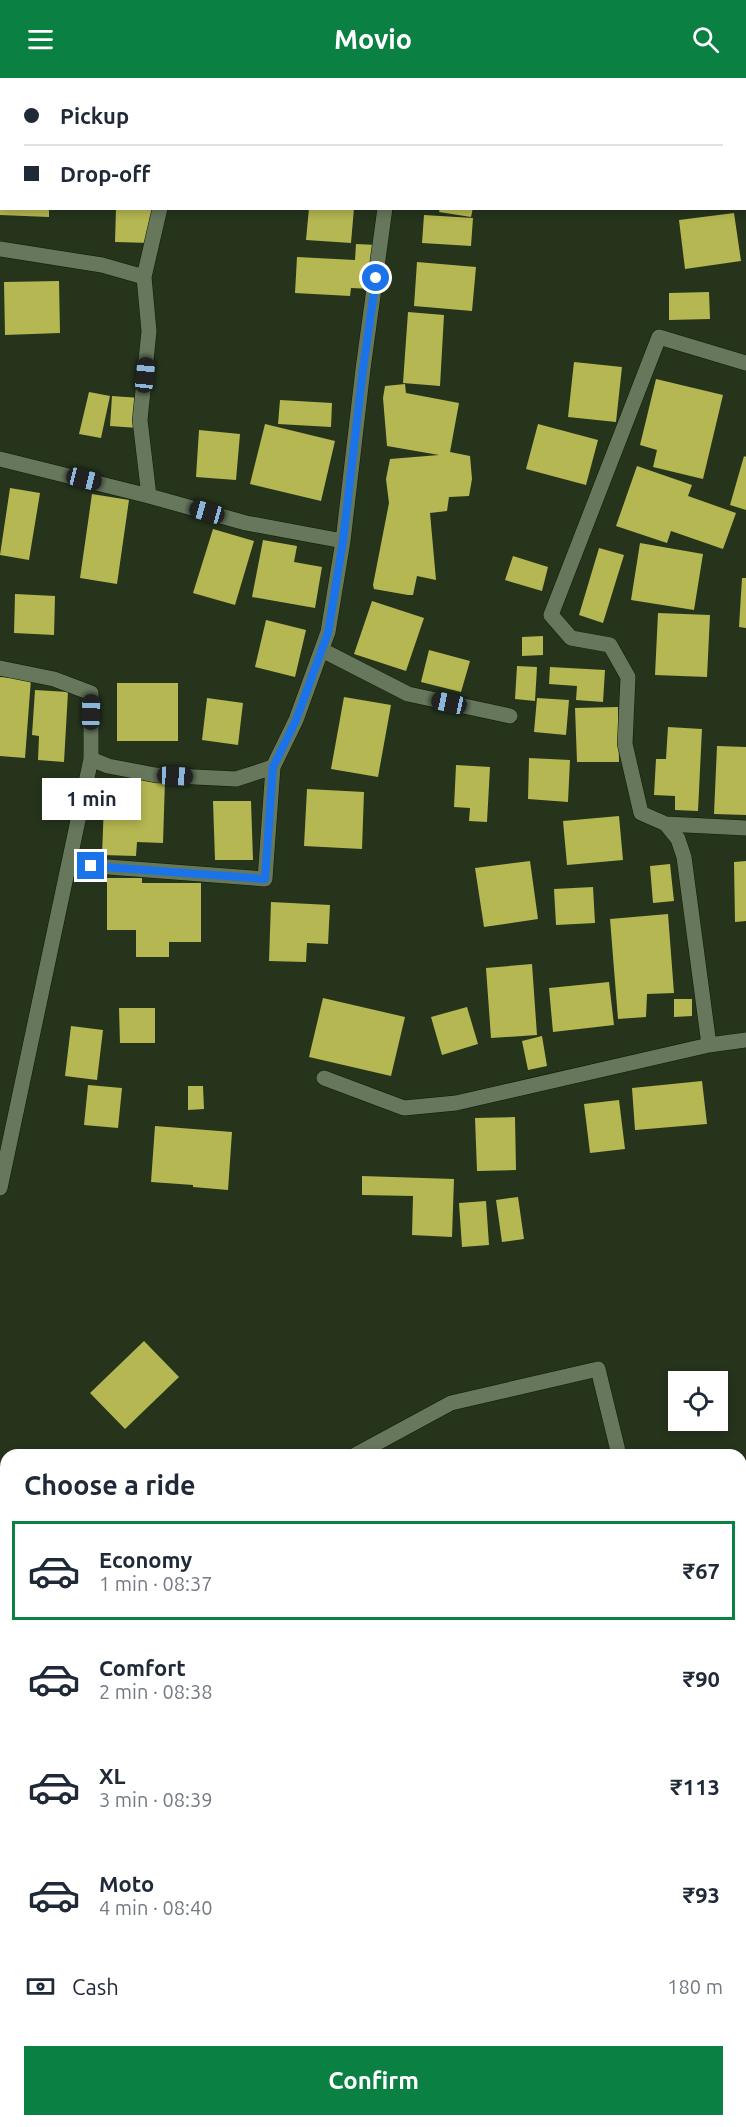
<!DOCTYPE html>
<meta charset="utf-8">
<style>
:root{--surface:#fff;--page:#f6f6f7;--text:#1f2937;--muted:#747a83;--line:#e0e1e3;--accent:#0b8043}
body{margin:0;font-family:Ubuntu,sans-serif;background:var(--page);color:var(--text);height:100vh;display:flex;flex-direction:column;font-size:22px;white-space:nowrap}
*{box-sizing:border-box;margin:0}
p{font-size:20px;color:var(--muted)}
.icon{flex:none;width:33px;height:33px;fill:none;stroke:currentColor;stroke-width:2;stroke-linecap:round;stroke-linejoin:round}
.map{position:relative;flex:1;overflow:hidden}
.drawer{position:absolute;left:0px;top:1371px;width:747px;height:678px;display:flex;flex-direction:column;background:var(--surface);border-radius:18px 18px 0 0;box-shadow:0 3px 9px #0003}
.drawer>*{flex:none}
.top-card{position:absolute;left:0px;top:0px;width:747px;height:132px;box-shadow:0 3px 9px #0003;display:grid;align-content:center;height:132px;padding:0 24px;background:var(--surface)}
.tools{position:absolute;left:668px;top:1293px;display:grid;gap:12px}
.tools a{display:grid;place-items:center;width:60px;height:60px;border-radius:0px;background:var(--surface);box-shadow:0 3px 9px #0003;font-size:30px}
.end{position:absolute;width:27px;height:27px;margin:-14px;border:8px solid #1a73e8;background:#fff;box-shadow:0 0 0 3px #fff}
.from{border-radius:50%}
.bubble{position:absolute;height:42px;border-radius:0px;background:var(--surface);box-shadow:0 3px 9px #0003;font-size:20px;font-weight:700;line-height:42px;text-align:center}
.car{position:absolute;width:18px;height:36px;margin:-18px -9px;border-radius:8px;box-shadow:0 0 4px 2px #0007;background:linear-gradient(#222 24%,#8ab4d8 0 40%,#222 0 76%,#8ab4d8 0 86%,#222 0)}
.top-card b{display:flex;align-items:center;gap:21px;height:57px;font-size:22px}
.top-card b+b{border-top:2px solid var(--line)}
.top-card i{width:15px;height:15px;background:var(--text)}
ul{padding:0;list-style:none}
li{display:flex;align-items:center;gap:18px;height:99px;margin:0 12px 9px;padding:0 12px;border:3px solid transparent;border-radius:0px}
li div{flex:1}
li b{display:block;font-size:22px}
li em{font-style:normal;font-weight:700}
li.on{border-color:var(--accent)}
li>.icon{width:54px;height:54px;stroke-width:1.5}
h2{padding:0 24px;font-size:27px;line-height:72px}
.pay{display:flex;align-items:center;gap:15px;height:66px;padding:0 24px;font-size:22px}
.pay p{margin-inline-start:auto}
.button{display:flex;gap:12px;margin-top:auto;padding:12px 24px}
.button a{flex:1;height:69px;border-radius:0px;background:var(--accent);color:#fff;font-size:24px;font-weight:700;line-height:69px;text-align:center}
header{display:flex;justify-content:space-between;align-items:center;height:78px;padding:0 24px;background:var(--accent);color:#fff;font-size:27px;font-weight:700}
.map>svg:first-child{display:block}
.building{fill:#b5b752}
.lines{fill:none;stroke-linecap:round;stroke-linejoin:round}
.minor-casing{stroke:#0e1b05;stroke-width:16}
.minor{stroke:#66775b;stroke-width:15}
.route{stroke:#1a73e8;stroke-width:8}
</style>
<header><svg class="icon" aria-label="menu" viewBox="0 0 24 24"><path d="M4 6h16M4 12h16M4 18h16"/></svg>Movio<svg class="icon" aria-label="search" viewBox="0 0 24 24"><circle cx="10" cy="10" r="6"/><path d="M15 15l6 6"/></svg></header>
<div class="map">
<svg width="746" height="2049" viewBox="0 0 746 2049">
<rect width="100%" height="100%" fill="#26341c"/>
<!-- building -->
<path class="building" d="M0 130H49V139L0 137Z
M116 130H152L151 165 115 164Z
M309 130H354L351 165 306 162Z
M440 130H473L471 139 439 134Z
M734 135 741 183 685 191 679 142Z
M424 137 473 140 471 168 422 165Z
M356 166 377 167 374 211 351 210 350 218 295 215 297 179 355 182Z
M417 184 476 189 472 233 414 228Z
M59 203 60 255 5 257 4 204Z
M709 214 710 241 669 242V215Z
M408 234 444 237 440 308 403 305Z
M574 284 622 289 616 344 568 339Z
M656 301 723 317 703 401 653 389 657 372 640 367Z
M405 306 406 315 459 325 450 374 470 378 472 401 469 418 449 419 447 433 430 435 436 502 417 498 413 517H408L374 511 373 507 389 425 386 401 390 381 439 377 387 368 383 320 385 308Z
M89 314 110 318 101 360 79 356Z
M112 318 140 320 138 350 110 348Z
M280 322 332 325 331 349 278 346Z
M265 346 335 363 321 423 250 406Z
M538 346 598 362 586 407 526 391Z
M199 352 240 356 236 402 196 399Z
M744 378 746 379V432L730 427Z
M637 388 692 407 688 418 736 435 723 471 671 453 667 465 616 448Z
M10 410 40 415 29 482 0 477Z
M92 416 129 422 117 506 80 500Z
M213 451 254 463 235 527 193 515Z
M263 462 297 468 294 484 322 489 315 530 252 519Z
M640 465 703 476 694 532 631 522Z
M599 470 624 477 603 545 579 537Z
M513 478 548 489 542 513 505 502Z
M742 500H746V550L739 549Z
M15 516 55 518 54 557 14 555Z
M372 523 424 540 406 593 354 576Z
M658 535 710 537 707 599 655 597Z
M266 542 306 552 295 599 255 589Z
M543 558V577L522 578V559Z
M429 572 470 583 461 614 421 604Z
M517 588 537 589 535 623 515 621Z
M550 589 605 592 603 624 576 622 577 608 549 606Z
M0 599 31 601 25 680 0 678Z
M117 605H178V663H117Z
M35 612 68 614 64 684 38 682 39 658 32 657Z
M344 619 391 627 378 699 331 691Z
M207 620 243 625 238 667 202 662Z
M537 620 569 622 566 657 534 654Z
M618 629 619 684H577L575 630Z
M668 649 702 651 698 733 675 732V718L654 717 656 681H666Z
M717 668 746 669V737L714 736Z
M529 680 570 682 568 724 528 721Z
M456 687 490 689 487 744 469 743 470 730 454 729Z
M105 700 165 702 163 765 137 764 136 778 102 777Z
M307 711 364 714 362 771 304 768Z
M213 723H251L253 782H215Z
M619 738 623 782 567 787 563 743Z
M530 783 538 841 484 849 475 790Z
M746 783V843L735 844 734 784Z
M670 786 674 823 653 825 650 788Z
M107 800H142V805H201V864H169V879H136V852H107Z
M593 809 595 845 556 847 554 811Z
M271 824 330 827 328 866 307 865 306 884 269 883Z
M668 836 674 915 647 916 646 939 618 941 610 841Z
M532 886 537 957 491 960 486 890Z
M609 904 614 947 553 954 549 910Z
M323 920 405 939 391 998 309 979Z
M674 921H692V938L674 939Z
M467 929 478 966 442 977 431 939Z
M119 930H155V965H120Z
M71 948 103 952 97 1002 65 998Z
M542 958 547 988 528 992 522 963Z
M702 1003 707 1046 635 1052 632 1010Z
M88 1007 122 1010 118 1050 84 1047Z
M188 1008H203L204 1031 188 1032Z
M619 1022 625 1071 590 1075 584 1026Z
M515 1039 516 1092 477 1093 475 1040Z
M155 1048 232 1054 228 1112 193 1109V1107L151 1104Z
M362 1098 454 1101 452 1159 412 1157 413 1118 362 1117Z
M518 1119 524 1161 502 1164 496 1122Z
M486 1123 489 1167 462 1169 459 1125Z
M144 1263 179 1299 125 1351 90 1315Z
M85 2043H204L197 2049H79Z"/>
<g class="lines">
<!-- minor casing -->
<g class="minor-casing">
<path id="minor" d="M391 0V2
M682 0V2
M211 2 212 0
M746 99V100
M0 171 102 187 144 199 149 253 140 342 149 418
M144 199 160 130
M746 285 659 259 551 537 571 560 610 567 628 599 625 666 641 735 666 746 746 750
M0 381 149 418 246 445 343 463
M322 572 408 616 510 638
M0 590 54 601 91 615V681L108 688 155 697 236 701 273 689 296 642 328 554 343 463 363 291 385 130
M666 746 678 761 684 779 709 967
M69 786 265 801 273 689
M324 1000 404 1030 456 1025 709 967 746 962
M0 1110 91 681
M355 1377 451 1325 598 1291 619 1377
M0 1596 6 1607
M741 1695 746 1699
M292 2043 301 2049
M324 2049 330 2043"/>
</g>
<!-- minor -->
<use href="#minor" class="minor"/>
</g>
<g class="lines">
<!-- route -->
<path class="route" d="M91 788 265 801 273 689 296 642 328 555 343 463 363 291 376 200"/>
</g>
</svg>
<div class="tools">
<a><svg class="icon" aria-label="locate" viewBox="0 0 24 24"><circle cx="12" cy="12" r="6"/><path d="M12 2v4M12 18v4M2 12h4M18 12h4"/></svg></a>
</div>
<i class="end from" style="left:376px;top:200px"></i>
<i class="end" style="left:91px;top:788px"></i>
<div class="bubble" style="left:42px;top:700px;width:99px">1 min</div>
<i class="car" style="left:145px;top:297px;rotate:6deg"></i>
<i class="car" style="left:84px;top:401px;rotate:104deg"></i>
<i class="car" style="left:207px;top:434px;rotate:286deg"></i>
<i class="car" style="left:449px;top:625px;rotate:282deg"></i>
<i class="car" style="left:91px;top:634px;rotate:1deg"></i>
<i class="car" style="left:175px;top:698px;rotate:93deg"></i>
<div class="top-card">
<b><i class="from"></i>Pickup</b>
<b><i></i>Drop-off</b>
</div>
<section class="drawer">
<h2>Choose a ride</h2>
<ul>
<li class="on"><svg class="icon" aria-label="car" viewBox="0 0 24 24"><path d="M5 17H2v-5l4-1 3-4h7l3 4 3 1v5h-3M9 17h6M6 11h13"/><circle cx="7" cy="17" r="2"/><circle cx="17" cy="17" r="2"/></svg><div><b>Economy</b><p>1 min · 08:37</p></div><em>₹67</em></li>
<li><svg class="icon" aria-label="car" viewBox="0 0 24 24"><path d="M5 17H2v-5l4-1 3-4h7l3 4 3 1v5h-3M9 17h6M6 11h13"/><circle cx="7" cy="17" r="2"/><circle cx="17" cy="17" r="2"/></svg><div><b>Comfort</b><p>2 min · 08:38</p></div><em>₹90</em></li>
<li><svg class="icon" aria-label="car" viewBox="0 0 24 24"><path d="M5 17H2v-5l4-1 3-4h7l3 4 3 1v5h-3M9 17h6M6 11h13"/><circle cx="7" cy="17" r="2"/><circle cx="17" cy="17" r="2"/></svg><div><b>XL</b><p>3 min · 08:39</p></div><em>₹113</em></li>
<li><svg class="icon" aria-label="car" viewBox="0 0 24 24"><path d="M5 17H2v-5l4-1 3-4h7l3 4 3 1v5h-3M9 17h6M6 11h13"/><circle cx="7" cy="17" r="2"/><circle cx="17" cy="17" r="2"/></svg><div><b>Moto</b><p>4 min · 08:40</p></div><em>₹93</em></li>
</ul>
<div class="pay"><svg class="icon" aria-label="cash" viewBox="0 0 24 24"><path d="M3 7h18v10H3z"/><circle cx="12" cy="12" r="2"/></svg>Cash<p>180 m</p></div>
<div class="button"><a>Confirm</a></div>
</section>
</div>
